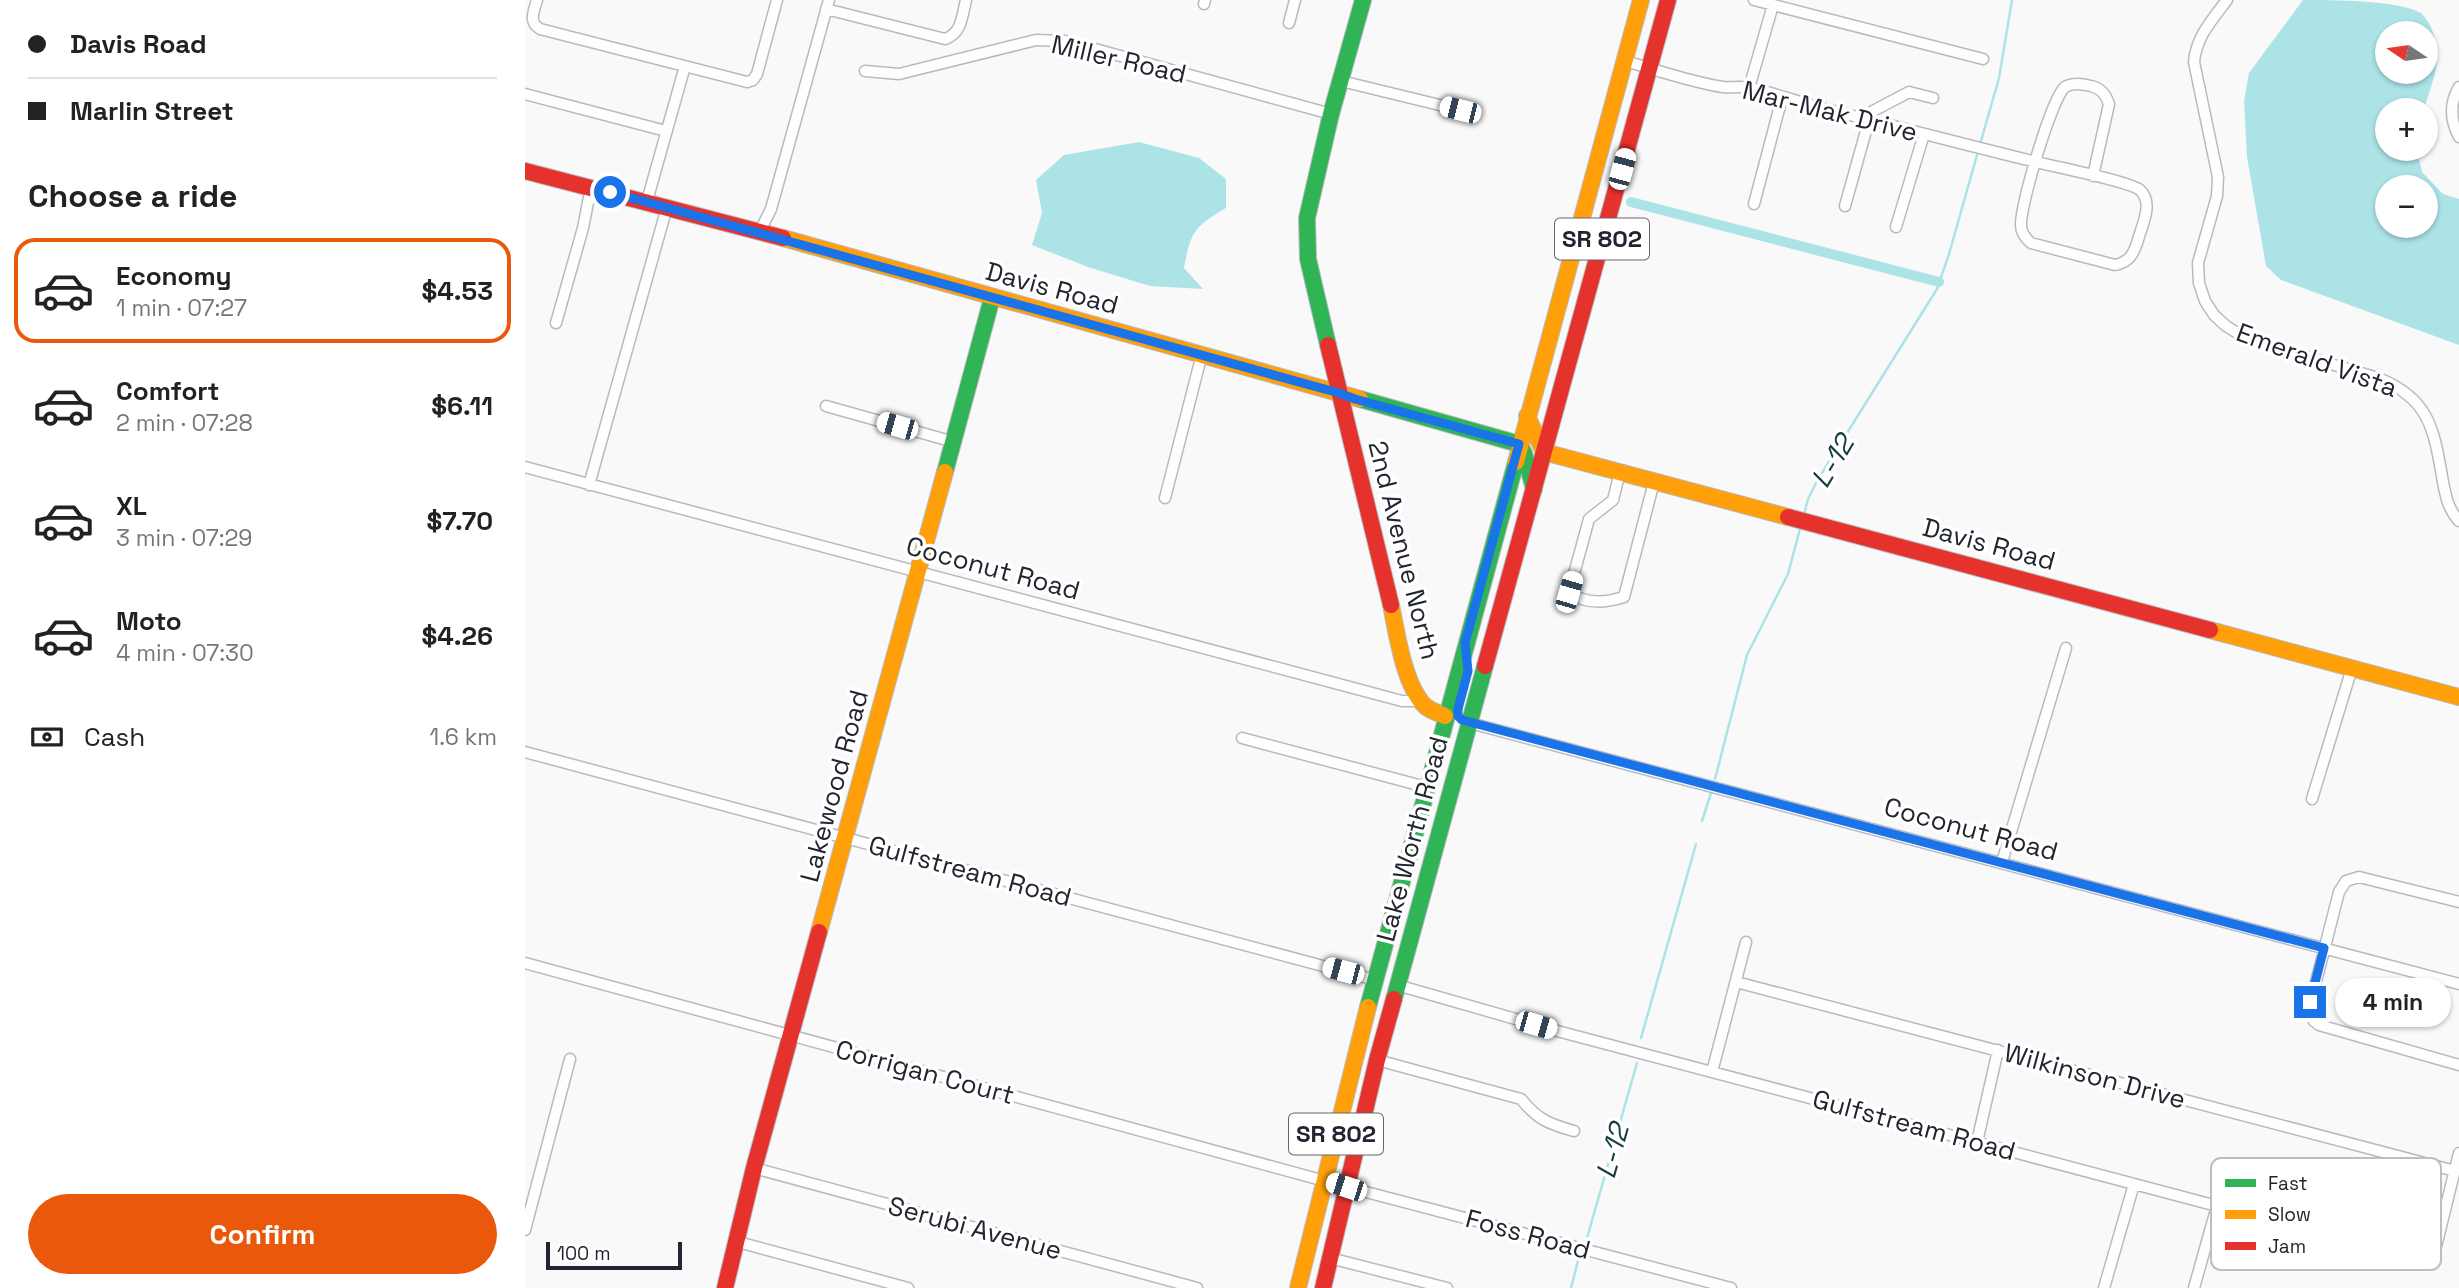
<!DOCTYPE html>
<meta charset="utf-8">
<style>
:root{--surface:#fff;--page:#f2f2f2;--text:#222;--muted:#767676;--line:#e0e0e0;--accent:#ea580c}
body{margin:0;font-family:"Space Grotesk",sans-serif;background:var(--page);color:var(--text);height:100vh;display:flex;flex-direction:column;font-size:26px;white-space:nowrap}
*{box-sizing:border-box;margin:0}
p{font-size:23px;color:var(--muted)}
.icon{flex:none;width:38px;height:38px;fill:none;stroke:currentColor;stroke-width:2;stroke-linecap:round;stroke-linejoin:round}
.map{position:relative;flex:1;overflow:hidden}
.sheet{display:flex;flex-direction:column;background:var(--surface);width:525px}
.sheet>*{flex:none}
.banner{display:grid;align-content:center;height:154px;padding:0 28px;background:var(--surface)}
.needle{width:46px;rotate:283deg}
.fabs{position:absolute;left:1850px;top:21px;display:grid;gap:14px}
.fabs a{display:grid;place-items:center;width:63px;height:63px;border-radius:50%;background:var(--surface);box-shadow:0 2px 5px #0004;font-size:35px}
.scale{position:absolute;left:21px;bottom:18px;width:136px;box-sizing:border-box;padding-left:7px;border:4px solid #202530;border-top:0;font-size:19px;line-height:24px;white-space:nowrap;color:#202530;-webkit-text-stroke:5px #fff;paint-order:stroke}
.end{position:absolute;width:32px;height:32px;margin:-16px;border:9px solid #1a73e8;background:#fff;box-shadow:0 0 0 4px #fff}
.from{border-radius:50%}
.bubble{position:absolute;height:49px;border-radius:24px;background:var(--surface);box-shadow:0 2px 5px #0004;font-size:23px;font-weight:700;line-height:49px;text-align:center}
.car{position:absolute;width:21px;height:42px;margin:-21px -10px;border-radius:9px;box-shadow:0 0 5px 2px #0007;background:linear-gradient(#fff 24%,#345 0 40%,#fff 0 76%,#345 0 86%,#fff 0)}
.banner b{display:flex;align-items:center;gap:24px;height:66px;font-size:26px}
.banner b+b{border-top:2px solid var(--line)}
.banner i{width:18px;height:18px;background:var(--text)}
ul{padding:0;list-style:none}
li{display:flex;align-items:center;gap:21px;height:105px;margin:0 14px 10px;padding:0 14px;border:4px solid transparent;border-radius:21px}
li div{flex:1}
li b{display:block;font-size:26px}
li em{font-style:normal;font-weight:700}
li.active{border-color:var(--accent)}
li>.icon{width:63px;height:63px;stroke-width:1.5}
h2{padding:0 28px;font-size:32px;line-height:84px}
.pay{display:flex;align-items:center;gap:18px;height:77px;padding:0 28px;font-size:26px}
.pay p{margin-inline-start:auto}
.button{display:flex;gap:14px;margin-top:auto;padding:14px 28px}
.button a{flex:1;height:80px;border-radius:42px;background:var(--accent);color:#fff;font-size:28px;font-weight:700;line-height:80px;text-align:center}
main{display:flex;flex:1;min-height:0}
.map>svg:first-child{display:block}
.water{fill:#abe3e7;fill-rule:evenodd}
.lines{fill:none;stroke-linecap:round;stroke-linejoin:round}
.stream{stroke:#abe3e7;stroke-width:2.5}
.canal{stroke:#abe3e7;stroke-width:10}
.street-casing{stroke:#b9bac0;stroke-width:13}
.fast-casing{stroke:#b9bac0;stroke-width:18}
.slow-casing{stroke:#b9bac0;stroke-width:18}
.jam-casing{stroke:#b9bac0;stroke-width:18}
.street{stroke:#fefefe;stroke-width:10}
.fast{stroke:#30b455;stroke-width:16}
.slow{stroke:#ff9f0a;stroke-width:16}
.jam{stroke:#e5322d;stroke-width:16}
.route{stroke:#1a73e8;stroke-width:9}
.labels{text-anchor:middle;stroke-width:7;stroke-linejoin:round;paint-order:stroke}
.shield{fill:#fff;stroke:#63666e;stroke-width:2}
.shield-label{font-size:24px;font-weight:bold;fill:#202530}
.street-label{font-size:26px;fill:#202530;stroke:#fff}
.water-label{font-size:28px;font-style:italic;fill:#143b3d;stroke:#fff}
.key{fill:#fff;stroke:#bcbec1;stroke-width:2}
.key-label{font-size:19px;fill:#202530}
</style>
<main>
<section class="sheet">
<div class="banner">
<b><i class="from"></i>Davis Road</b>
<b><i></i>Marlin Street</b>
</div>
<h2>Choose a ride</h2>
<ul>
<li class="active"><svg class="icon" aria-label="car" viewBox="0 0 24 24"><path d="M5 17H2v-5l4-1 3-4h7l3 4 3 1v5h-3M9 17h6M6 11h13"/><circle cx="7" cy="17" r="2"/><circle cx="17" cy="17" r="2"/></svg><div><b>Economy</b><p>1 min · 07:27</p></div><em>$4.53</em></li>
<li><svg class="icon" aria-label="car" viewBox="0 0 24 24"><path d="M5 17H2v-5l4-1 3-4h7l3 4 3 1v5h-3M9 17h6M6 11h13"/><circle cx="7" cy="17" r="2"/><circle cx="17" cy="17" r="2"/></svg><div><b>Comfort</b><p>2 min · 07:28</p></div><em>$6.11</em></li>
<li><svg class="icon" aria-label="car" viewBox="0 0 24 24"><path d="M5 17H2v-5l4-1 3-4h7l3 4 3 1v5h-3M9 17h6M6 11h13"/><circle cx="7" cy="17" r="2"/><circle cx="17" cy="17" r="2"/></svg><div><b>XL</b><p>3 min · 07:29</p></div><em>$7.70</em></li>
<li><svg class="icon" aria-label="car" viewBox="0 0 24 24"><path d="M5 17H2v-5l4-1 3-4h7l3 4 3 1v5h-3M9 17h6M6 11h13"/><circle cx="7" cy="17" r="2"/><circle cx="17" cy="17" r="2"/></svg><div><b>Moto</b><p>4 min · 07:30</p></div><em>$4.26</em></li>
</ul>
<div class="pay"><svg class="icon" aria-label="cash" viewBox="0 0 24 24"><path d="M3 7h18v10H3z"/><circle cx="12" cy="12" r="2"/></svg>Cash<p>1.6 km</p></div>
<div class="button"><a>Confirm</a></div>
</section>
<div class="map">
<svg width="1934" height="1288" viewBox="0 0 1934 1288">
<rect width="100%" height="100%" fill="#f9f9f9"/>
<!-- water -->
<path class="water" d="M1778 0C1807 0 1873 0 1896 13 1908 24 1912 42 1912 58 1912 74 1903 94 1899 110H1862V149H1892L1897 172 1918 194 1934 199V345L1756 280 1741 266 1722 157 1719 101 1724 73ZM1862 33H1900V72H1862ZM1862 187H1900V226H1862Z
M614 142 674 158 701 179V208C669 227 666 231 659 268L678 289 625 286 563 267 507 245 517 213 511 180 539 155Z"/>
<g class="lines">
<!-- stream -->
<path class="stream" d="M1456 141 1474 78 1487 0
M1279 515 1283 499 1292 481 1412 289 1424 254 1452 155
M1190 779 1222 655 1263 574 1276 525
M1177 821 1186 793
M1116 1038 1171 844
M1062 1238 1112 1063
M1046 1288 1053 1261"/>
<!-- canal -->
<path class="canal" d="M1106 202 1414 282"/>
<!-- street casing -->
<g class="street-casing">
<path id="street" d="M12 0C9 11 3 22 15 29L222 82 228 80 232 74 252 0
M1229 0 1458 59
M1702 0C1687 20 1671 37 1669 62L1693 177 1692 196 1673 263 1674 283 1680 301 1689 315 1701 326 1722 339 1853 378C1906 399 1909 431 1918 482 1921 497 1923 509 1934 521
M679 4 680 0
M301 9 420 39C437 33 437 16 441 0
M764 23 770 0
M1100 61C1132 70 1165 82 1198 87 1206 88 1216 86 1224 88 1248 92 1272 102 1296 108 1367 125 1437 144 1507 161 1526 166 1604 181 1615 190 1629 203 1617 225 1613 240 1609 253 1605 262 1590 265L1506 243C1500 238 1496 233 1496 225 1495 206 1527 97 1540 87 1548 82 1558 84 1566 86 1576 88 1581 95 1584 104L1568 176
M340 71 374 74 511 40 541 41 806 114
M816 81 935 110
M1934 87C1924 104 1925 120 1934 137
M1224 88 1248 5
M0 94 141 131
M122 201 160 66
M1229 204 1257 98
M1320 206 1344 120 1348 111 1384 92 1408 98
M1371 227 1399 134
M239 235 237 227 246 209 304 0
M31 323 58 228 66 187
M301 406 429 442
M0 467 877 701H896
M1095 472 1088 500 1064 519 1044 592C1059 604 1080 603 1099 597L1129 482
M64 485 142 207
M640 498 677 354
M945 723 1934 984
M717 738 901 787
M0 752 850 980
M1787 799 1827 668
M1477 862 1541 648
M1934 902 1834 877 1821 881 1814 892 1784 1009 1789 1021 1794 1025 1934 1065
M0 963 822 1187 1206 1288
M1211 982 1930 1171
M872 985 1036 1032 1907 1263 1934 1153
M852 1060 996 1099C1013 1120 1024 1124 1049 1131
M1187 1072 1221 942
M1452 1142 1473 1050
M229 1168 672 1288
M0 1230 45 1059
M213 1242 383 1288
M805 1258 922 1288
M1579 1288 1609 1184
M1669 1288 1692 1206"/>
</g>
<!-- fast casing -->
<g class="fast-casing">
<path id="fast" d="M803 345 783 259 782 218 806 114 838 0
M835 399 994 444 999 453 1009 489
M420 472 467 298
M869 999 960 666
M843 1007 991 462"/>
</g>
<!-- slow casing -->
<g class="slow-casing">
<path id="slow" d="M258 238 835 399
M1002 416 1019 452 1263 517
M991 462 1116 0
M866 605C872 634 879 685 900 706 906 711 913 713 920 716
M1685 630 1934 697
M294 932 420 472
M773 1288 843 1007"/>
</g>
<!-- jam casing -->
<g class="jam-casing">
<path id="jam" d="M0 171 258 238
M803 345 866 605
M1263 517 1685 630
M960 666 1143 0
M200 1288 229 1168 294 932
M798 1288 852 1060 869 999"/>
</g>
<!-- street -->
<use href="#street" class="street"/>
<!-- fast -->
<use href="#fast" class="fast"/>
<!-- slow -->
<use href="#slow" class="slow"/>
<!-- jam -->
<use href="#jam" class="jam"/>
</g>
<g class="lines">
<!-- route -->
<path class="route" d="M85 192 814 393 830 399 994 444 940 643 943 671 933 709V716L937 720 1799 948 1785 1002"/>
</g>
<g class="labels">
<!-- shield labels -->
<g class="shield">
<rect x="1030" y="218.5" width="94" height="41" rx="5"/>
<rect x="764" y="1113.5" width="94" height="41" rx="5"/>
</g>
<g class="shield-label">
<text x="1077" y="247">SR 802</text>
<text x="811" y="1142">SR 802</text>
</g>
<!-- street labels -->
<g class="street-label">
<text transform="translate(594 59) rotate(13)" y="9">Miller Road</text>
<text transform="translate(1305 111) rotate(14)" y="9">Mar-Mak Drive</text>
<text transform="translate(527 288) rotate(15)" y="9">Davis Road</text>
<text transform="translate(1792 360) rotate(20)" y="9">Emerald Vista</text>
<text transform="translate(1464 544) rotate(15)" y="9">Davis Road</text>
<text transform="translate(879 550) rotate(76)" y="9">2nd Avenue North</text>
<text transform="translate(468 568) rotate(15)" y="9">Coconut Road</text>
<text transform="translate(309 786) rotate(-75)" y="9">Lakewood Road</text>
<text transform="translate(1446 829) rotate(15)" y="9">Coconut Road</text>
<text transform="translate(887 839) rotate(-75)" y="9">Lake Worth Road</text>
<text transform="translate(445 871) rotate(15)" y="9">Gulfstream Road</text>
<text transform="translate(400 1072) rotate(15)" y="9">Corrigan Court</text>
<text transform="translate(1570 1076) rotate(15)" y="9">Wilkinson Drive</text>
<text transform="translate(1389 1125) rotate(15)" y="9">Gulfstream Road</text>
<text transform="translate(450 1228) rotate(15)" y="9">Serubi Avenue</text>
<text transform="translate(1003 1234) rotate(15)" y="9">Foss Road</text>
</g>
<!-- water labels -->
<g class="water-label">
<text transform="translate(1307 461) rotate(-59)" y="10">L-12</text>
<text transform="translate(1087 1151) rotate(-74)" y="10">L-12</text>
</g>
</g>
<!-- legend -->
<rect x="1686" y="1158" width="230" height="112" rx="10" class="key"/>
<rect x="1700" y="1179" width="31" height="8" fill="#30b455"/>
<rect x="1700" y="1210" width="31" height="9" fill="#ff9f0a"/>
<rect x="1700" y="1242" width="31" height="8" fill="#e5322d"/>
<g class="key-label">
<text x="1743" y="1190">Fast</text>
<text x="1743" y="1221">Slow</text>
<text x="1743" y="1253">Jam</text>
</g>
</svg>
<div class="fabs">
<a><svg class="needle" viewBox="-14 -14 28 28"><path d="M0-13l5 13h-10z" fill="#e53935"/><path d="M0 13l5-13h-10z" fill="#767676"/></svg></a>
<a>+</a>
<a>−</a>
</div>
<div class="scale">100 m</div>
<i class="end from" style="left:85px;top:192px"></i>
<i class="end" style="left:1785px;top:1002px"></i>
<div class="bubble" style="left:1810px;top:978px;width:116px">4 min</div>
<i class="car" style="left:935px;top:110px;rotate:284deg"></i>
<i class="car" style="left:1097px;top:169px;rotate:15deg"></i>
<i class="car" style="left:372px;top:426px;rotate:286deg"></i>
<i class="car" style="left:1044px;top:592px;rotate:16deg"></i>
<i class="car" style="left:818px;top:971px;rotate:285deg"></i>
<i class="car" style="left:1011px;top:1025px;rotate:106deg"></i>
<i class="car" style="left:821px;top:1187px;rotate:288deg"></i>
</div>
</main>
